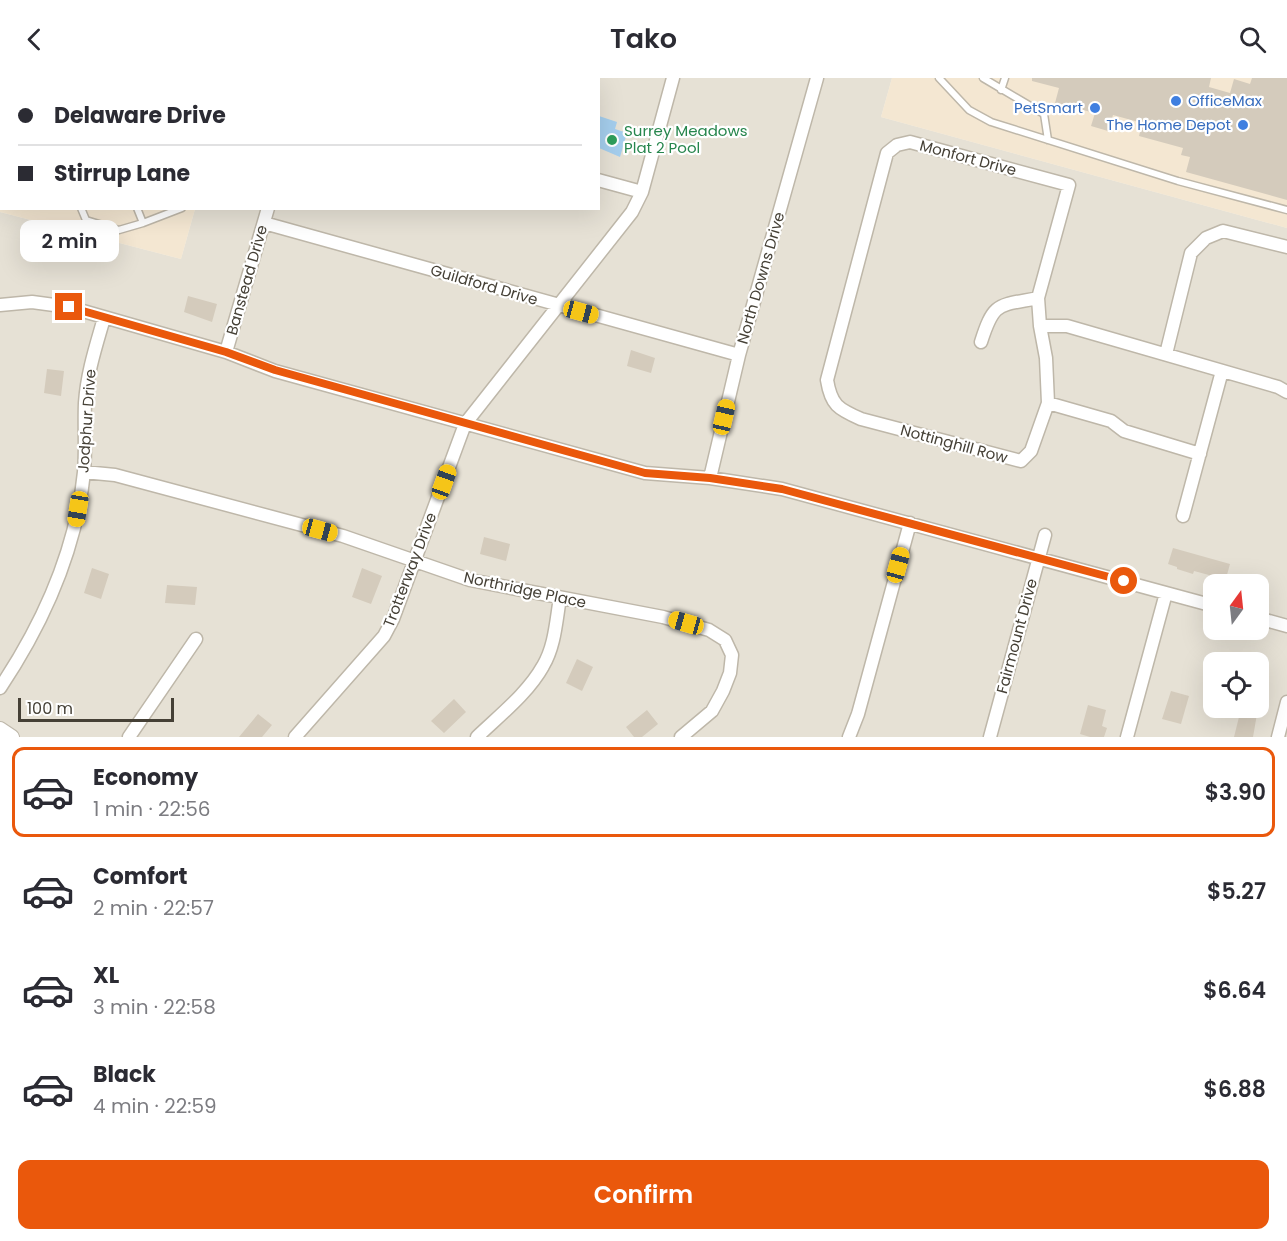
<!DOCTYPE html>
<meta charset="utf-8">
<style>
:root{--surface:#fff;--page:#f7f7f7;--text:#2b2b33;--muted:#7c7c81;--line:#e1e1e2;--accent:#ea580c}
body{margin:0;font-family:Poppins,sans-serif;background:var(--page);color:var(--text);height:100vh;display:flex;flex-direction:column;font-size:22px;white-space:nowrap}
*{box-sizing:border-box;margin:0}
p{font-size:20px;color:var(--muted)}
.icon{flex:none;width:33px;height:33px;fill:none;stroke:currentColor;stroke-width:2;stroke-linecap:round;stroke-linejoin:round}
.map{position:relative;height:659px;overflow:hidden}
.sheet{display:flex;flex-direction:column;background:var(--surface);flex:1}
.sheet>*{flex:none}
.banner{position:absolute;left:0px;top:0px;width:600px;height:132px;box-shadow:0 6px 24px #0002;display:grid;align-content:center;height:132px;padding:0 18px;background:var(--surface)}
.needle{width:39px;rotate:15deg}
.fabs{position:absolute;left:1203px;top:496px;display:grid;gap:12px}
.fabs a{display:grid;place-items:center;width:66px;height:66px;border-radius:12px;background:var(--surface);box-shadow:0 6px 24px #0002;font-size:30px}
.scale{position:absolute;left:18px;bottom:15px;width:156px;box-sizing:border-box;padding-left:6px;border:3px solid #454036;border-top:0;font-size:16px;line-height:21px;white-space:nowrap;color:#454036;-webkit-text-stroke:4px #fff;paint-order:stroke}
.end{position:absolute;width:27px;height:27px;margin:-14px;border:8px solid #ea580c;background:#fff;box-shadow:0 0 0 3px #fff}
.from{border-radius:50%}
.bubble{position:absolute;height:42px;border-radius:12px;background:var(--surface);box-shadow:0 6px 24px #0002;font-size:20px;font-weight:600;line-height:42px;text-align:center}
.car{position:absolute;width:18px;height:36px;margin:-18px -9px;border-radius:8px;box-shadow:0 0 4px 2px #0007;background:linear-gradient(#f5c518 24%,#345 0 40%,#f5c518 0 76%,#345 0 86%,#f5c518 0)}
.banner b{display:flex;align-items:center;gap:21px;height:57px;font-size:22px}
.banner b+b{border-top:2px solid var(--line)}
.banner i{width:15px;height:15px;background:var(--text)}
ul{padding:10px 0 0;list-style:none}
li{display:flex;align-items:center;gap:18px;height:90px;margin:0 12px 9px;padding:0 6px;border:3px solid transparent;border-radius:12px}
li div{flex:1}
li b{display:block;font-size:22px}
li em{font-style:normal;font-weight:600}
li.selected{border-color:var(--accent)}
li>.icon{width:54px;height:54px;stroke-width:1.5}
.button{display:flex;gap:12px;margin-top:auto;padding:12px 18px}
.button a{flex:1;height:69px;border-radius:12px;background:var(--accent);color:#fff;font-size:24px;font-weight:600;line-height:69px;text-align:center}
header{display:flex;justify-content:space-between;align-items:center;height:78px;padding:0 18px;background:var(--surface);font-size:27px;font-weight:600}
.map>svg:first-child{display:block}
.residential{fill:#e6e1d5;fill-rule:evenodd}
.commercial{fill:#f4e7d2}
.water{fill:#a5ceed}
.building{fill:#d4cbbc}
.lines{fill:none;stroke-linecap:round;stroke-linejoin:round}
.service-casing{stroke:#beb7a9;stroke-width:9}
.minor-casing{stroke:#beb7a9;stroke-width:15}
.tertiary-casing{stroke:#beb7a9;stroke-width:16}
.service{stroke:#fff;stroke-width:6}
.minor{stroke:#fff;stroke-width:12}
.tertiary{stroke:#fff;stroke-width:14}
.route{stroke:#ea580c;stroke-width:8}
.shop-dot{fill:#3f7fe0;stroke:#fff;stroke-width:2}
.leisure-dot{fill:#2e9e5b;stroke:#fff;stroke-width:2}
.labels{text-anchor:middle;stroke-width:4.5;stroke-linejoin:round;paint-order:stroke}
.shop-label{font-size:15px;fill:#366cbe;stroke:#fff;text-anchor:end}
.leisure-label{font-size:15px;fill:#27864d;stroke:#fff;text-anchor:start}
.street-label{font-size:15px;fill:#454036;stroke:#fff}
</style>
<header><svg class="icon" aria-label="back" viewBox="0 0 24 24"><path d="M15 5l-7 7 7 7"/></svg>Tako<svg class="icon" aria-label="search" viewBox="0 0 24 24"><circle cx="10" cy="10" r="6"/><path d="M15 15l6 6"/></svg></header>
<div class="map">
<svg width="1287" height="659" viewBox="0 0 1287 659">
<rect width="100%" height="100%" fill="#f3efe6"/>
<!-- residential -->
<path class="residential" d="M232 0H892L881 39 1287 150V659H0V134L181 181 195 131 598 130V2L231 1ZM1214 507H1258V552H1214ZM1214 585H1258V630H1214Z"/>
<!-- commercial -->
<path class="commercial" d="M0 0H232L2 2V130L195 131 181 181 0 134Z
M892 0H1287V150L881 39Z"/>
<!-- water -->
<path class="water" d="M599 38 617 44 615 51 627 55 620 79 599 70Z"/>
<!-- building -->
<path class="building" d="M1032 0H1211L1209 9 1230 15 1234 1 1250 6 1252 0H1287V122L1186 94 1190 79 1181 77 1183 70 1139 58 1142 45 1113 37 1108 53 1091 48 1095 35 1055 25 1059 10 1032 3Z
M188 218 217 226 212 244 184 234Z
M631 272 655 280 651 295 627 288Z
M47 291 64 293 61 318 44 315Z
M484 459 510 466 506 483 480 476Z
M1173 470 1230 486 1225 504 1208 500 1209 497 1194 493 1193 496 1177 491V489L1168 486Z
M92 490 109 496 101 521 84 515Z
M362 490 382 498 371 526 352 519Z
M167 507 197 509 195 527 165 525Z
M577 581 593 589 582 613 566 605Z
M1171 613 1189 618 1181 646 1162 641Z
M454 621 466 634 444 655 431 643Z
M1088 627 1106 632 1102 648 1107 650 1104 659H1090L1080 656Z
M1241 631 1257 636 1253 659H1234Z
M647 632 658 646 642 659H634L626 649Z
M258 636 272 647 262 659H239Z"/>
<g class="lines">
<!-- service casing -->
<g class="service-casing">
<path id="service" d="M11 0V2
M22 0V2
M147 0 148 2
M939 0 969 32 991 44 1178 103 1287 132
M983 0 1044 36 1048 62
M182 2 186 0
M219 2 220 0
M1001 12 1005 0
M0 19H2
M81 130 86 142 119 152 143 145
M137 130 143 145 182 130"/>
</g>
<!-- minor casing -->
<g class="minor-casing">
<path id="minor" d="M413 0V2
M304 2 305 0
M598 102 642 114
M264 145 739 277
M1038 220 1040 248H1067L1278 309 1287 314
M0 227 32 224 69 229 226 274 275 293 645 395 710 400 782 411 1214 528
M981 264C994 223 998 228 1038 220L1069 107 910 64 897 67 887 75 827 302C831 327 838 331 861 341L1021 383 1031 373 1048 325 1046 280 1040 248
M226 274 268 130
M1166 276 1191 175 1206 160 1223 153 1287 169
M1048 325 1111 343 1124 353 1200 376
M84 394 115 397 343 458 470 502 663 539 709 552 725 562 732 577 730 595 723 613 712 633 681 659
M710 400 739 277 817 0
M1183 438 1222 293
M1258 540 1287 548
M0 610C44 544 76 473 84 394 86 371 84 348 85 325 87 295 96 268 104 240
M129 659 196 561
M295 659 384 558 393 541 465 346 632 134 642 114 673 0
M477 659C500 637 528 615 543 588 555 568 556 543 560 520
M849 659 858 636 910 445
M990 659 1045 457
M1127 659 1166 515
M1278 659 1287 624"/>
</g>
<!-- tertiary casing -->
<g class="tertiary-casing">
<path id="tertiary" d="M0 651 12 659"/>
</g>
<!-- service -->
<use href="#service" class="service"/>
<!-- minor -->
<use href="#minor" class="minor"/>
<!-- tertiary -->
<use href="#tertiary" class="tertiary"/>
</g>
<g class="lines">
<!-- route -->
<path class="route" d="M69 229 226 274 275 292 645 395 710 400 782 411 1124 503"/>
</g>
<!-- markers -->
<g class="shop-dot">
<circle cx="1176" cy="23" r="6"/>
<circle cx="1095" cy="30" r="6"/>
<circle cx="1243" cy="47" r="6"/>
</g>
<circle class="leisure-dot" cx="612" cy="62" r="6"/>
<g class="labels">
<!-- shop labels -->
<g class="shop-label">
<text x="1188" y="28" text-anchor="start">OfficeMax</text>
<text x="1083" y="35">PetSmart</text>
<text x="1231" y="52">The Home Depot</text>
</g>
<!-- leisure labels -->
<g class="leisure-label">
<text x="624" y="58">Surrey Meadows<tspan x="624" dy="17">Plat 2 Pool</tspan></text>
</g>
<!-- street labels -->
<g class="street-label">
<text transform="translate(968 80) rotate(15)" y="5">Monfort Drive</text>
<text transform="translate(761 200) rotate(-74)" y="5">North Downs Drive</text>
<text transform="translate(247 202) rotate(-74)" y="5">Banstead Drive</text>
<text transform="translate(484 207) rotate(16)" y="5">Guildford Drive</text>
<text transform="translate(87 343) rotate(-86)" y="5">Jodphur Drive</text>
<text transform="translate(954 366) rotate(15)" y="5">Nottinghill Row</text>
<text transform="translate(410 492) rotate(-69)" y="5">Trotterway Drive</text>
<text transform="translate(525 512) rotate(12)" y="5">Northridge Place</text>
<text transform="translate(1017 558) rotate(-75)" y="5">Fairmount Drive</text>
</g>
</g>
</svg>
<div class="fabs">
<a><svg class="needle" viewBox="-14 -14 28 28"><path d="M0-13l5 13h-10z" fill="#e53935"/><path d="M0 13l5-13h-10z" fill="#7c7c81"/></svg></a>
<a><svg class="icon" aria-label="locate" viewBox="0 0 24 24"><circle cx="12" cy="12" r="6"/><path d="M12 2v4M12 18v4M2 12h4M18 12h4"/></svg></a>
</div>
<div class="scale">100 m</div>
<i class="end from" style="left:1124px;top:503px"></i>
<i class="end" style="left:69px;top:229px"></i>
<div class="bubble" style="left:20px;top:142px;width:99px">2 min</div>
<i class="car" style="left:581px;top:234px;rotate:105deg"></i>
<i class="car" style="left:724px;top:339px;rotate:13deg"></i>
<i class="car" style="left:444px;top:404px;rotate:20deg"></i>
<i class="car" style="left:78px;top:431px;rotate:189deg"></i>
<i class="car" style="left:320px;top:452px;rotate:105deg"></i>
<i class="car" style="left:898px;top:487px;rotate:15deg"></i>
<i class="car" style="left:686px;top:545px;rotate:286deg"></i>
<div class="banner">
<b><i class="from"></i>Delaware Drive</b>
<b><i></i>Stirrup Lane</b>
</div>
</div>
<section class="sheet">
<ul>
<li class="selected"><svg class="icon" aria-label="car" viewBox="0 0 24 24"><path d="M5 17H2v-5l4-1 3-4h7l3 4 3 1v5h-3M9 17h6M6 11h13"/><circle cx="7" cy="17" r="2"/><circle cx="17" cy="17" r="2"/></svg><div><b>Economy</b><p>1 min · 22:56</p></div><em>$3.90</em></li>
<li><svg class="icon" aria-label="car" viewBox="0 0 24 24"><path d="M5 17H2v-5l4-1 3-4h7l3 4 3 1v5h-3M9 17h6M6 11h13"/><circle cx="7" cy="17" r="2"/><circle cx="17" cy="17" r="2"/></svg><div><b>Comfort</b><p>2 min · 22:57</p></div><em>$5.27</em></li>
<li><svg class="icon" aria-label="car" viewBox="0 0 24 24"><path d="M5 17H2v-5l4-1 3-4h7l3 4 3 1v5h-3M9 17h6M6 11h13"/><circle cx="7" cy="17" r="2"/><circle cx="17" cy="17" r="2"/></svg><div><b>XL</b><p>3 min · 22:58</p></div><em>$6.64</em></li>
<li><svg class="icon" aria-label="car" viewBox="0 0 24 24"><path d="M5 17H2v-5l4-1 3-4h7l3 4 3 1v5h-3M9 17h6M6 11h13"/><circle cx="7" cy="17" r="2"/><circle cx="17" cy="17" r="2"/></svg><div><b>Black</b><p>4 min · 22:59</p></div><em>$6.88</em></li>
</ul>
<div class="button"><a>Confirm</a></div>
</section>
